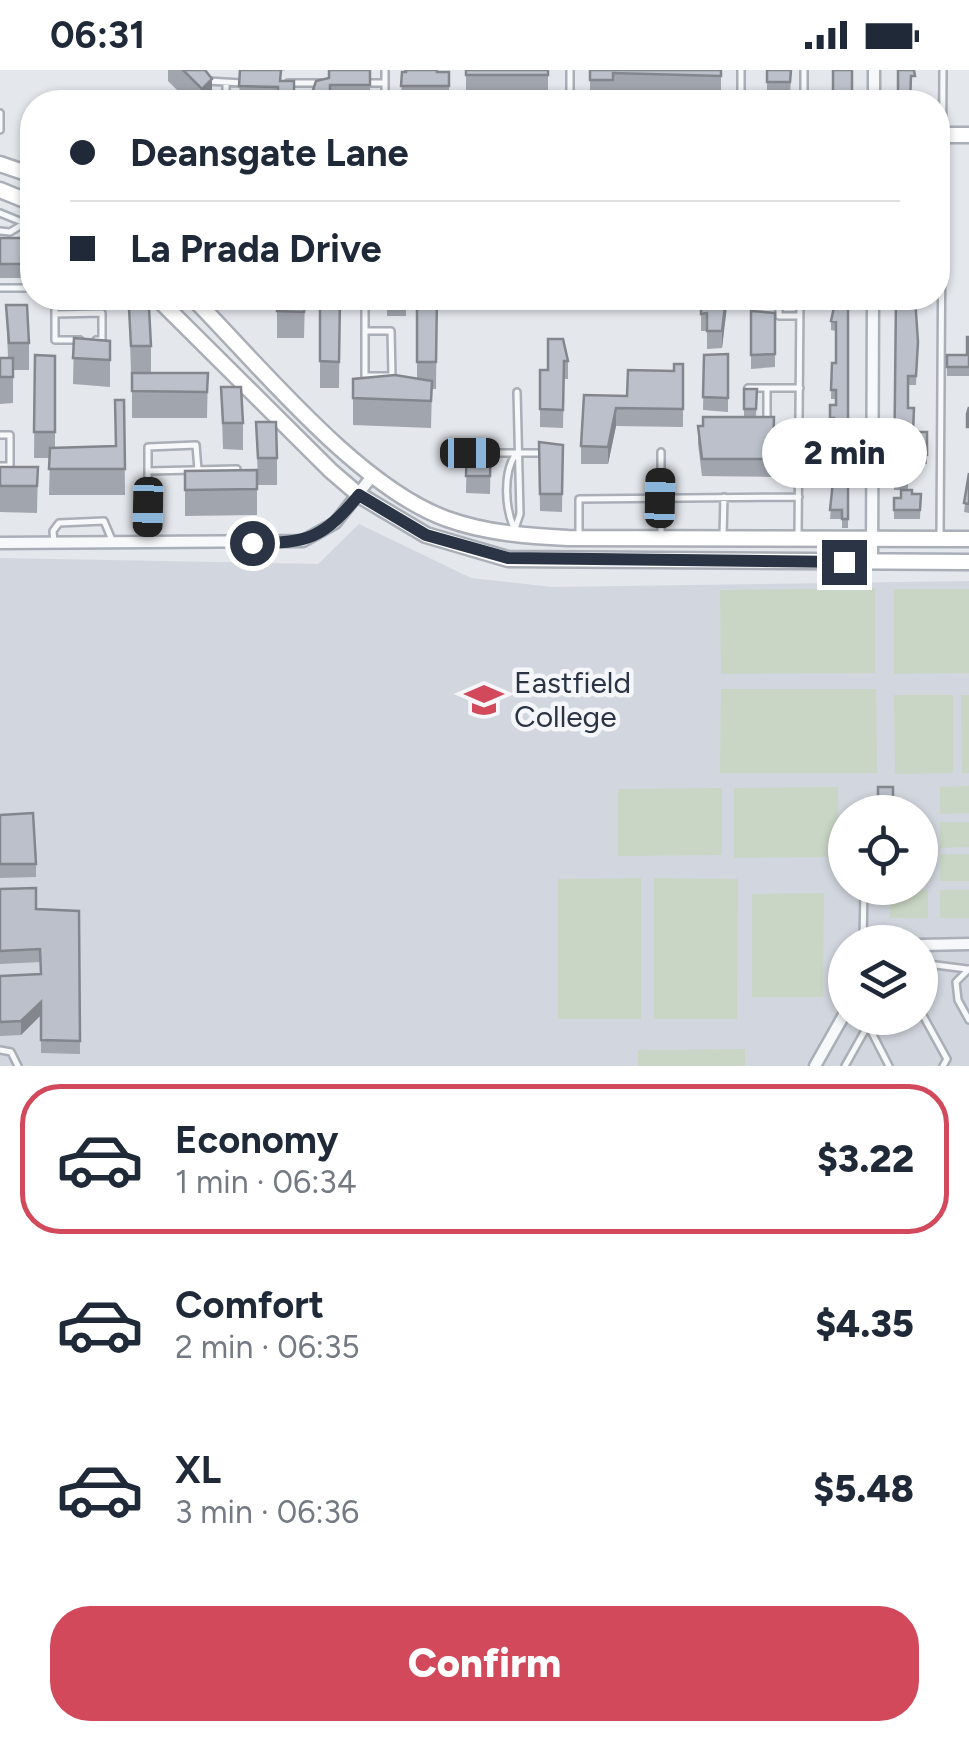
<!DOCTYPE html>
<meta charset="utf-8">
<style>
:root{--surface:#fff;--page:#f2f2f3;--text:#1f2937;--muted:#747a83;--line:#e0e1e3;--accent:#d1495b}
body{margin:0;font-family:Figtree,sans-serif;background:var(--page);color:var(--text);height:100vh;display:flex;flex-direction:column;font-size:38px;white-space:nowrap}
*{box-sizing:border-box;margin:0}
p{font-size:32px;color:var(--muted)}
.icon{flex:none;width:55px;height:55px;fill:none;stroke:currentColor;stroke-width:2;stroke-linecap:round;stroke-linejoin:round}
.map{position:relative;height:996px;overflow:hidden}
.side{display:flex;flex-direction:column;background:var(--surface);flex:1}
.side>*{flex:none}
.hud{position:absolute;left:20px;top:20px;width:930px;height:220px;border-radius:40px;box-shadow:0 2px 8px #0004;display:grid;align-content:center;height:220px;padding:0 50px;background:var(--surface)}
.controls{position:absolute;left:828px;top:725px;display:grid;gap:20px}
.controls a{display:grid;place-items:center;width:110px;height:110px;border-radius:50%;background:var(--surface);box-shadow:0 2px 8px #0004;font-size:50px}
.end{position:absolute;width:45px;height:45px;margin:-22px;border:12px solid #2b3445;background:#fff;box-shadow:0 0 0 5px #fff}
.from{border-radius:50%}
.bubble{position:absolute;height:70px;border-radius:35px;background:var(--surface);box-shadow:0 2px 8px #0004;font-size:32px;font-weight:800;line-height:70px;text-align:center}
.car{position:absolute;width:30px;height:60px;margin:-30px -15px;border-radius:12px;box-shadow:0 0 8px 2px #0007;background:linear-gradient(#222 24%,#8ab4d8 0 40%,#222 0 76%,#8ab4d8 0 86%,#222 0)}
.hud b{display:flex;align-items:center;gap:35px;height:95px;font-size:38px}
.hud b+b{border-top:2px solid var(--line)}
.hud i{width:25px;height:25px;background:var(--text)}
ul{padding:18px 0 0;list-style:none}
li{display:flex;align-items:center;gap:30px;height:150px;margin:0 20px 15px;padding:0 30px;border:5px solid transparent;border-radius:40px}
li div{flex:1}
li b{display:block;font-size:38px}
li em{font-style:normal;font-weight:800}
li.selected{border-color:var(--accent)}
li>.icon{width:90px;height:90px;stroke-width:1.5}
.button{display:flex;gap:20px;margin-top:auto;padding:20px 50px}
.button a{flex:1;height:115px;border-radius:40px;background:var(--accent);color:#fff;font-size:40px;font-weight:800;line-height:115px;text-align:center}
.status{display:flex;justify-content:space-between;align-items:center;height:70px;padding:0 50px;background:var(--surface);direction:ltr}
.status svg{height:28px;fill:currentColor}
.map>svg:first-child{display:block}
.built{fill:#d2d6de;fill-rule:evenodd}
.green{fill:#c9d6c5}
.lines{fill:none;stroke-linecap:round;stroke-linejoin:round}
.lane-casing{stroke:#a9aeb7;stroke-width:10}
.street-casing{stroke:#a9aeb7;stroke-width:15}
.secondary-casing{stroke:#a9aeb7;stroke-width:19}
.lane{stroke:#f7f8fa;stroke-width:5}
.street{stroke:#f7f8fa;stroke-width:10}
.secondary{stroke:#fff;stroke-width:14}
.wall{fill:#a1a5ae}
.shaded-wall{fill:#83868d}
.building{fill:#bbc0ca;stroke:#83868d;stroke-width:2.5}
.route{stroke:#2b3445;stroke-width:12}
.labels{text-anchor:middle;stroke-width:9;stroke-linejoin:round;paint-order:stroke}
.poi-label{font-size:30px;fill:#2b3445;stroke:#f4f6f9;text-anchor:start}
</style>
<div class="status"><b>06:31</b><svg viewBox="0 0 49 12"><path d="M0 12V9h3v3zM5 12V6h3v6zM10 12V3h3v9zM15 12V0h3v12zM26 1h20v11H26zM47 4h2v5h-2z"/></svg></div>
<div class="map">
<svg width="969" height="996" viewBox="0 0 969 996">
<rect width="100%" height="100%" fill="#e4e7ec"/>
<!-- built -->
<path class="built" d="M359 454 471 508 552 517 969 511V996H0V488L318 494ZM845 742H920V818H845ZM845 872H920V948H845Z"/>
<!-- green -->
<path class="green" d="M875 518V603L721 604 720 520Z
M894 519H969V603L894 604Z
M721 619H876L877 703H720Z
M894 625H953V703L895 704Z
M961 625H969V703H962Z
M969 716V743L940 744V717Z
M838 717V787L734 788V718Z
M722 718V785L618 786V719Z
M940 752H969V777L940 778Z
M940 784H969V811H940Z
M641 808V949H558V809Z
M654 808 738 809 737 949H654Z
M890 820H928V848H890Z
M940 820H969V848H940Z
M824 823 823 927H752V824Z
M745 979V996H638V980Z"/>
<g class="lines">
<!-- lane casing -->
<g class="lane-casing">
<path id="lane" d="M385 0V32
M570 0V32
M741 0V32
M208 11 242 13
M288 13H322
M368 13H385
M226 32V13
M804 32V0
M0 43V60
M0 143 32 156
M0 161 10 162 25 153
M0 218H32
M55 228V270H80
M365 228V306H392L391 261H365
M754 228 779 231
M779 228V246H800
M55 244 102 243V270H96
M748 318H800
M767 350V318
M0 365H10V396H0
M486 383H545
M148 401V377L196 375 198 400
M514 458C505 438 503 404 515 385
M514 462 520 444 517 322
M661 465V382
M579 466V429L799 427
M723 466 724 427
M798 467 800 228
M940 467 943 0
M54 473 53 461 59 453 104 451 112 470
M147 473 148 401 237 399
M863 872 864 818
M920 893 967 899
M969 899 956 912 958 930 969 950
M920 940 947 989 943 996
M868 955 889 996
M0 980 11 982 18 996
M845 996 872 948"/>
</g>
<!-- street casing -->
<g class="street-casing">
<path id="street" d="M874 32V0
M0 473 303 471 335 453 373 405
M872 492 873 228
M920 875 969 874
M815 996 845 943"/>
</g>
<!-- secondary casing -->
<g class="secondary-casing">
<path id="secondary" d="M938 65H969
M0 94 32 105
M0 120 32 133
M157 228 331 401 359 425 426 465 508 489 969 492
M193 228C260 296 358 417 447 449 486 463 527 466 568 468L969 469"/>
</g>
<!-- lane -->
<use href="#lane" class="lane"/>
<!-- street -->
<use href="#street" class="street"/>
<!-- secondary -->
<use href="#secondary" class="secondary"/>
</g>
<!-- wall -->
<path class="wall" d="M168 0H205L212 32H189L168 11Z
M240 0H286L281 1 280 11 294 32H239Z
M370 0V32H312V23L316 11Z
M404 0H437V2H449V32H401L402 2H404Z
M466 0H548V31H466Z
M590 0H721V32L613 29V32H590Z
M767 0H791L790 32H767Z
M0 168H32V208H0Z
M305 228 304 268H277V241Z
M320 228H340L339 318H320Z
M387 228H406V246H387Z
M417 228H437L436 319H432L431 358 353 355V309H417Z
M701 228H727L722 278 707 279V261H701Z
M849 228 848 458H842V449H830L835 392H830V371H835L834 357H830V335H836V329H831L832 293H836V261L831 260V251Z
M896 228 918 272 916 315H908V338L913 362H927V394H908V420L912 424H921L920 449H894V428H901V420H894Z
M6 235 29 273V300H13V333L0 334V288H8Z
M129 238 151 276V303H208L207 348H132V303H144H131Z
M751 241 775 243V297L751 299Z
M969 267V306H947V285H967Z
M74 268 110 271V317L73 314Z
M548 269 568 291V309H564L563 358 540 357V300H548Z
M728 284V342L703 340 704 285Z
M35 285 55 286V378L116 376 124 330 125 425H49L50 388H34Z
M683 294V357L616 356 608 394H581V376L627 326Z
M221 317 243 353V380L223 379Z
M744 319H757L756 347H774L773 407 702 406 698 374V356L744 347Z
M256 352 277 388V415H258Z
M539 372 563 375 562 442 540 441Z
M467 373H491L490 424 466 423Z
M0 397H38L37 443 0 442Z
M257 400V445L185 446V401Z
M969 403V443L964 442Z
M0 745 36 794V807L0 808Z
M0 819 36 839 79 841 80 984 41 983V945L21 965 0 966V906L40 904V892L0 894Z"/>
<!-- shaded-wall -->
<path class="shaded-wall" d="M212 9V32H202V19Z
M726 228 727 237 722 278V261Z
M616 338V356L608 394V377Z
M41 932V945L21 965V951Z"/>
<!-- building -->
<path class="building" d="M183 0H205L212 9 202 19Z
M240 0H281L280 11H294V32H278V17L239 16Z
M329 0H370V15H330V32H313L312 23 316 11 329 8Z
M406 0H437V2H449V16H401L402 2H406Z
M466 0H548V5H466Z
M590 0H721V6L613 3V10H590Z
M767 0H791L790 12H767Z
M833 0H852V32H833Z
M898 0H914L915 6H911L910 32H898Z
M0 168H32V194H0Z
M278 228H305L304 242 277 241Z
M320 228H340L339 292 320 291Z
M417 228H437L436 292H417Z
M701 228H726L722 261H707V243L701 244Z
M836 228H848V449H842V440H830L836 383H830V371H836L834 348H830V335H836V320H831L832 293H836V252L831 251Z
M896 228H915L918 272 916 306H908V338H914L913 362H927V385H908V411H894Z
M6 235H27L29 273H9Z
M129 238H149L151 276H131Z
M751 241 775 243V284L751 285Z
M967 267H969V297H947V285H967Z
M74 268 110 271V290L73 288Z
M548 269H563L568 291H564L563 340 540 339V300H548Z
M728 284V328L703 327 704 285Z
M35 285 55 286V362H34Z
M0 288H13V307H0Z
M674 294H683V339L616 338 608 377 581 376 584 325 627 326 628 300 674 301Z
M132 303H208L207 322 132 321Z
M395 305 432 311 431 331 353 328V309Z
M221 317H241L243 353H223Z
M744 319H757L756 339H744Z
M115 330H124L125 399H49L50 378 116 376Z
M969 337V357H967V344Z
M703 347H774L773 389H702L698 356H703Z
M256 352H276L277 388H258Z
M539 372 563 375 562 424H540Z
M467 373H491L490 406H466Z
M0 397H38L37 416H0Z
M257 400V419L185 420V401Z
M969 403V434L964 433Z
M901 420H912V424H921L920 440H894V428H901Z
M878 717H893V742H878Z
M33 743 36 794H0V745Z
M36 818V839L79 841 80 971 41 970V932L21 951 0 952V906L41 904 40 879 0 881V819Z"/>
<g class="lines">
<!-- route -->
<path class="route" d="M252 473C309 473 322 469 359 425L426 465 508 488 844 492"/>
</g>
<!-- icons -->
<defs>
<g id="university-bare" transform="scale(3)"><path d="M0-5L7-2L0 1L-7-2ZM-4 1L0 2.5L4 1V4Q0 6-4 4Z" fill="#d1495b" stroke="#f4f6f9" stroke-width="2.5" paint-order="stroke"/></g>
</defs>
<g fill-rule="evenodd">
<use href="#university-bare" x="484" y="630"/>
</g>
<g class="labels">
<!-- poi labels -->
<g class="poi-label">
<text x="514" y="623">Eastfield<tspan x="514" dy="34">College</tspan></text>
</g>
</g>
</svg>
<div class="controls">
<a><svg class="icon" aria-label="locate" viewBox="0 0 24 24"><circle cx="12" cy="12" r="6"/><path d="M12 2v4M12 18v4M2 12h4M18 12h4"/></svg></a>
<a><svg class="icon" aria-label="layers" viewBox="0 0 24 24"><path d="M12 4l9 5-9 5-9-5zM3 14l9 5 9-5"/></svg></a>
</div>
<i class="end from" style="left:252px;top:473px"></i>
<i class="end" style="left:844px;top:492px"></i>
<div class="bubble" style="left:762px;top:348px;width:165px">2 min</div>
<i class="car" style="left:470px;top:383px;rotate:90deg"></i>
<i class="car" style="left:660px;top:428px;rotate:1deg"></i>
<i class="car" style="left:148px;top:437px;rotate:181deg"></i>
<div class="hud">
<b><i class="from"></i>Deansgate Lane</b>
<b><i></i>La Prada Drive</b>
</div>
</div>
<section class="side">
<ul>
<li class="selected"><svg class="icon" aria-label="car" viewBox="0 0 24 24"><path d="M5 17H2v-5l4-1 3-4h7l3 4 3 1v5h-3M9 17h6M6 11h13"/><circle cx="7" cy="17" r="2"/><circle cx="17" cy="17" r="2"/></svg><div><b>Economy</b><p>1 min · 06:34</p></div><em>$3.22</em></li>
<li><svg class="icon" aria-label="car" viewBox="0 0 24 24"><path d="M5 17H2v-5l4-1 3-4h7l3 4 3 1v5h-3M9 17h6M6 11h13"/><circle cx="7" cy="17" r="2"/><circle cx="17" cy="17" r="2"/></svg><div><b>Comfort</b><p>2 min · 06:35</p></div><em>$4.35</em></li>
<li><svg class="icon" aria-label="car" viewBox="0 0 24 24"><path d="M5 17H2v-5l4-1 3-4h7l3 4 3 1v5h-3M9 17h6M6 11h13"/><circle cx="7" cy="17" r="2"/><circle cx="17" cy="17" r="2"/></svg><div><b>XL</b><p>3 min · 06:36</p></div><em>$5.48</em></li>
</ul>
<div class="button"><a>Confirm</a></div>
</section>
